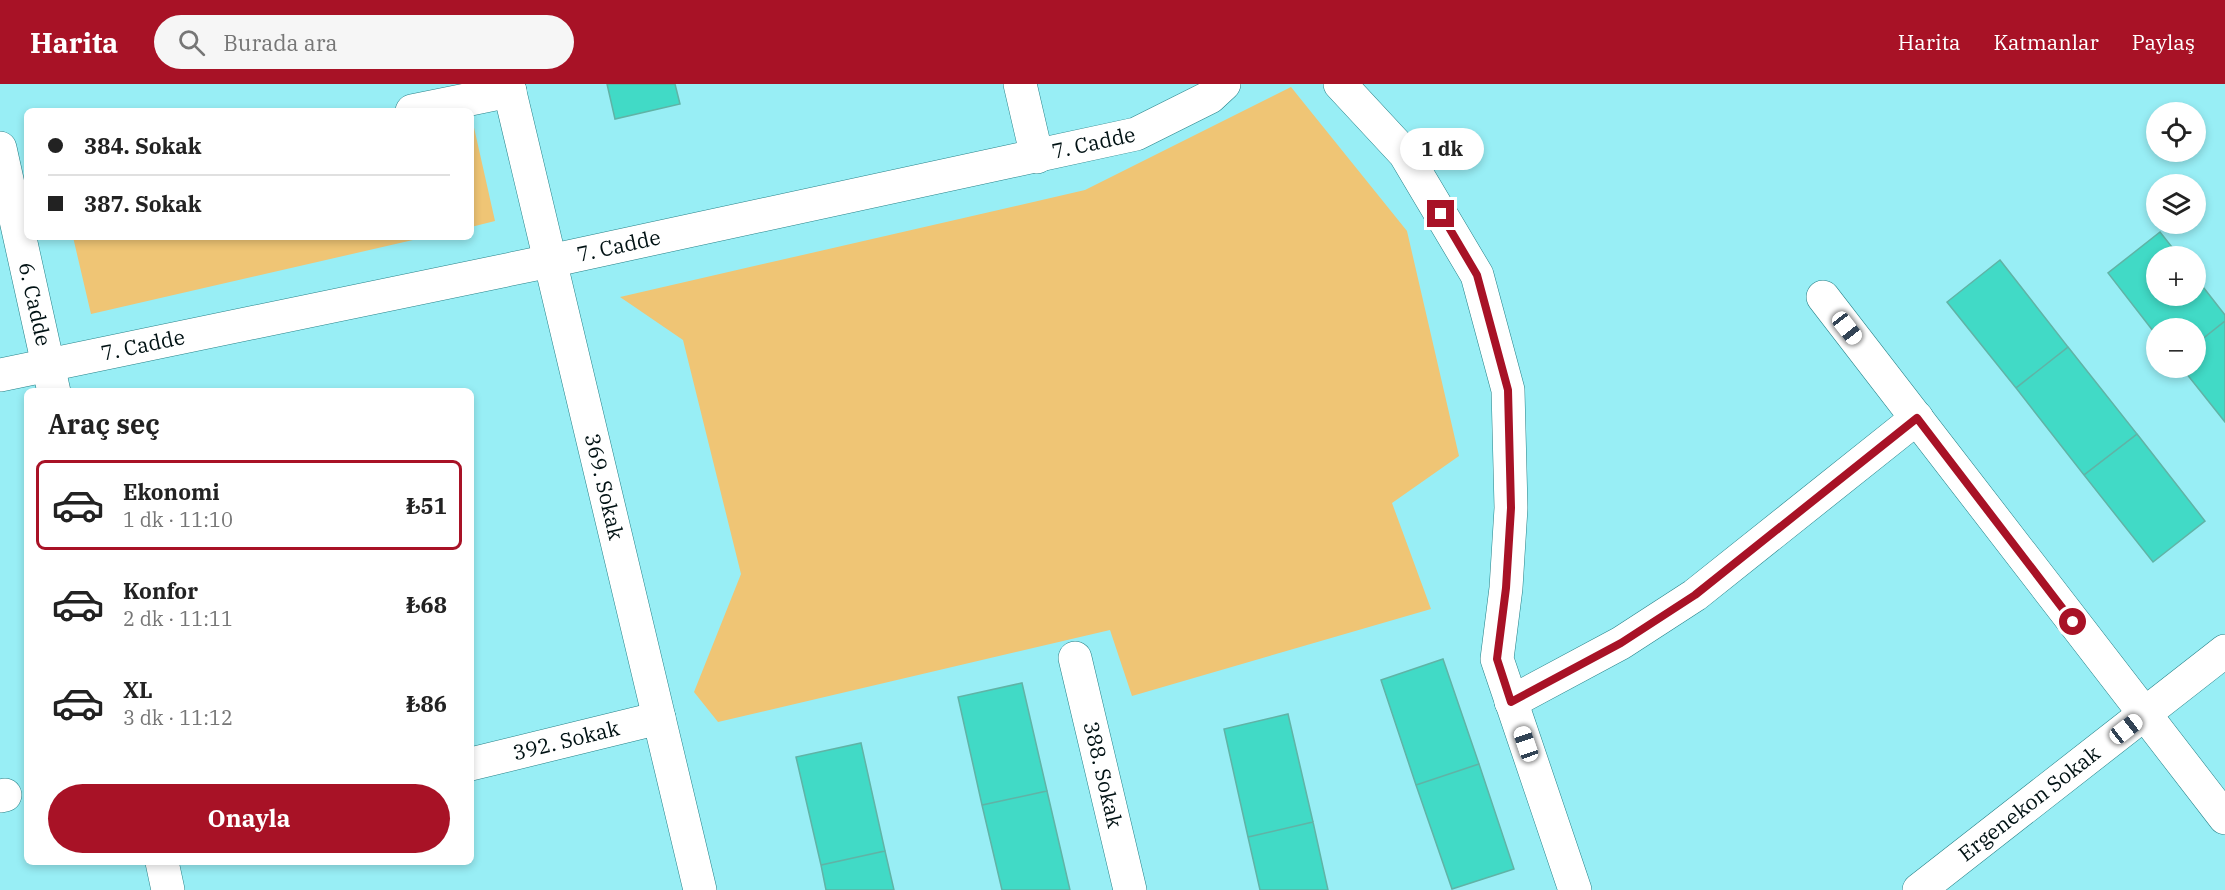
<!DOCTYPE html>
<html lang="tr">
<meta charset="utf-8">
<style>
:root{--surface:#fff;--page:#f6f6f6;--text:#222;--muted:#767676;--line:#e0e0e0;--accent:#a81226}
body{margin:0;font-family:"IBM Plex Serif",serif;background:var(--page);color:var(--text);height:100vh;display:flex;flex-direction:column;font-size:22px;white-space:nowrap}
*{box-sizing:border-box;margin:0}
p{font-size:20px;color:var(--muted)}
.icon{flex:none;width:33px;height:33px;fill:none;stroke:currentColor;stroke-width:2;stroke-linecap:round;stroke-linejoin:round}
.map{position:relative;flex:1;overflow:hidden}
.panel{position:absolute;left:24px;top:304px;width:450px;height:477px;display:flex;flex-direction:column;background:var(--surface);border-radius:9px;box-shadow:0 3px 9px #0003}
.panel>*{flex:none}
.guide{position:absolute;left:24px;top:24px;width:450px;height:132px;border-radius:9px;box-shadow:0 3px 9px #0003;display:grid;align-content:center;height:132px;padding:0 24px;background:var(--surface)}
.tools{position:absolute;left:2146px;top:18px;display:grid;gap:12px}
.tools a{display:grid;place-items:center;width:60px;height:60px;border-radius:50%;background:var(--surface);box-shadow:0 3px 9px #0003;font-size:30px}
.end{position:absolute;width:27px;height:27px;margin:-14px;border:8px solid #a81226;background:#fff;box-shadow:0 0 0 3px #fff}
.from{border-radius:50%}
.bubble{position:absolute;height:42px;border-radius:21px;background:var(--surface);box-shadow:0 3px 9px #0003;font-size:20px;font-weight:700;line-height:42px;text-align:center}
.car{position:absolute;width:18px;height:36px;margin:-18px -9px;border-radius:8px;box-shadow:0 0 4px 2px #0007;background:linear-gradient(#fff 24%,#345 0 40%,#fff 0 76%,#345 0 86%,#fff 0)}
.guide b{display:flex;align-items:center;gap:21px;height:57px;font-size:22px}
.guide b+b{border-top:2px solid var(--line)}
.guide i{width:15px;height:15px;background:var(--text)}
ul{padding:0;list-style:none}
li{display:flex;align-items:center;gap:18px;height:90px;margin:0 12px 9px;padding:0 12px;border:3px solid transparent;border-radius:9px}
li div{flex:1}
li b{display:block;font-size:22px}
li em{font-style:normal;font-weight:700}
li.on{border-color:var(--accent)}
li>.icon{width:54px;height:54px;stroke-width:1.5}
h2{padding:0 24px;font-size:27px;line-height:72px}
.primary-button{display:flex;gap:12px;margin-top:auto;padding:12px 24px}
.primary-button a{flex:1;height:69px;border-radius:36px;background:var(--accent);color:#fff;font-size:24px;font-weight:700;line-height:69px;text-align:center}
header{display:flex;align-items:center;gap:36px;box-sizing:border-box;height:84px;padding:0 30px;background:var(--accent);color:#fff}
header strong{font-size:28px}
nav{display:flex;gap:33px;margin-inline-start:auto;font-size:21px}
.search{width:420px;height:54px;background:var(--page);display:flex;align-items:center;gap:15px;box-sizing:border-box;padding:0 21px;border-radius:33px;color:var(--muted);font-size:22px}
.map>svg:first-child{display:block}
.green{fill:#efc575}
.building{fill:#41dac6;stroke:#60b3a6;stroke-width:1.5}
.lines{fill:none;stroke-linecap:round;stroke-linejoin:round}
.street-casing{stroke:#258188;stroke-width:34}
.secondary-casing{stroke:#258188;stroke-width:34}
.street{stroke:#fff;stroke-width:33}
.secondary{stroke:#fff;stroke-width:33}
.route{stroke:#a81226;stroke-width:8}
.labels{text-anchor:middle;stroke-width:4.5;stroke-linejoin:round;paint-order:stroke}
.street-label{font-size:21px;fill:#001113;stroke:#98eef5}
</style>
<header>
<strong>Harita</strong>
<div class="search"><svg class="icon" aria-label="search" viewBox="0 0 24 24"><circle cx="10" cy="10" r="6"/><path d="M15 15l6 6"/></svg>Burada ara</div>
<nav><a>Harita</a><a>Katmanlar</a><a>Paylaş</a></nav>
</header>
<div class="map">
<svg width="2225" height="806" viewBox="0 0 2225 806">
<rect width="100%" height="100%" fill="#98eef5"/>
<!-- green -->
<path class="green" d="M1291 3 1407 147 1459 372 1392 419 1431 525 1132 612 1110 546 718 638 694 608 741 490 683 256 620 213 1085 106Z
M471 39H473L495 137 471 143Z
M73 153H426L91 230Z"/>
<!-- building -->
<path class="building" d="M607 0H675L680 20 615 35Z
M2160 148 2179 172H2157V212H2196V194L2225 231V237L2196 260V244H2157V252L2108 189Z
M2000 176 2068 263 2016 304 1947 218Z
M2225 237V338L2182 284H2196V260Z
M2068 263 2137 350 2084 391 2016 304Z
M2137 350 2205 437 2153 478 2084 391Z
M1443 575 1479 680 1416 701 1381 596Z
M1022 599 1047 707 982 721 958 613Z
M1288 630 1313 738 1248 753 1224 645Z
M861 659 885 767 821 781 796 673Z
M1479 680 1514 785 1452 805 1416 701Z
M1047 707 1070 806H1002L982 721Z
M1313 738 1328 806H1260L1248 753Z
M885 767 894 806H826L821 781Z"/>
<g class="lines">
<!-- street casing -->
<g class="street-casing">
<g id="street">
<path id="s1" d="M508 0 700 806"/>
<path d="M1020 0 1037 73"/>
<path d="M1340 0 1405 70 1477 191 1508 306 1511 424 1506 504 1497 575 1575 806"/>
<path d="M412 27 510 7"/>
<path d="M1823 213 2225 734"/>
<path id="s2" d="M1075 574 1130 806"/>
<path d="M1511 618 1621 559 1695 511 1917 334"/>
<path id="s3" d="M471 680 659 634"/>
<path d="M0 712 5 711"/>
<path id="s4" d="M1919 806 2225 567"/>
</g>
</g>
<!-- secondary casing -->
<g class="secondary-casing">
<g id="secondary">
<path id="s5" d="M0 64 54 308"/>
<path id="s6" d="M0 291 550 177 1136 50 1210 13 1224 0"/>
<path d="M162 778 168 806"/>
</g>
</g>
<!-- street -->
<use href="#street" class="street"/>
<!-- secondary -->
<use href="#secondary" class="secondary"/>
</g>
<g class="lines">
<!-- route -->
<path class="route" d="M1441 130 1477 191 1508 306 1511 424 1506 504 1497 575 1511 618 1621 559 1695 511 1917 334 2073 538"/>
</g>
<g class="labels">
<!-- street labels -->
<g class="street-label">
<text dy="7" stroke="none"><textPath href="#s6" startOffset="1118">7. Cadde</textPath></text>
<text dy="7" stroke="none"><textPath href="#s6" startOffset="632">7. Cadde</textPath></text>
<text dy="7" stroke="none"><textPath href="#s5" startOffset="160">6. Cadde</textPath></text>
<text dy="7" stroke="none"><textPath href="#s6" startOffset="146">7. Cadde</textPath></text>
<text dy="7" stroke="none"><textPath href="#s1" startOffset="414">369. Sokak</textPath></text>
<text dy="7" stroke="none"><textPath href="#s3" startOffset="98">392. Sokak</textPath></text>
<text dy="7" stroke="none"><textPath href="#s2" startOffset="120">388. Sokak</textPath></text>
<text dy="7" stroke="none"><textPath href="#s4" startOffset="140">Ergenekon Sokak</textPath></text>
</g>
</g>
</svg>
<div class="tools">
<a><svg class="icon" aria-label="locate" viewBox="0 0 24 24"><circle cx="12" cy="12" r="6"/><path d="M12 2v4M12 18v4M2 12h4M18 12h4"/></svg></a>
<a><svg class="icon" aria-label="layers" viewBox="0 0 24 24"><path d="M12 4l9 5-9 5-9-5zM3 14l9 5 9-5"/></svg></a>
<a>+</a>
<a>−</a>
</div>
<i class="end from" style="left:2073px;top:538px"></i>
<i class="end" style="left:1441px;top:130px"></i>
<div class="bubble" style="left:1400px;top:44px;width:84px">1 dk</div>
<i class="car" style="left:1847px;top:244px;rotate:142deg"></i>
<i class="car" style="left:2126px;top:645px;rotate:52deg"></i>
<i class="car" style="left:1526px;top:660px;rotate:341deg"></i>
<div class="guide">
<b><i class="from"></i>384. Sokak</b>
<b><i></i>387. Sokak</b>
</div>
<section class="panel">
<h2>Araç seç</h2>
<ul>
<li class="on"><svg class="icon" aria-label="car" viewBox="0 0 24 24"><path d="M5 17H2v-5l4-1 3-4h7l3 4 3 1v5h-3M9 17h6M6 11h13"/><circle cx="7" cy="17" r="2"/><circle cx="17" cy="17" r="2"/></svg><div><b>Ekonomi</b><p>1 dk · 11:10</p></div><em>₺51</em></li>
<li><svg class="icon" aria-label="car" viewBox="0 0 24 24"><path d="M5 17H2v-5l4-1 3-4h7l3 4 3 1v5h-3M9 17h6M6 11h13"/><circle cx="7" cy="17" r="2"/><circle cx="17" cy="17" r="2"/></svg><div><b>Konfor</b><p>2 dk · 11:11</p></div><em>₺68</em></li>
<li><svg class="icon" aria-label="car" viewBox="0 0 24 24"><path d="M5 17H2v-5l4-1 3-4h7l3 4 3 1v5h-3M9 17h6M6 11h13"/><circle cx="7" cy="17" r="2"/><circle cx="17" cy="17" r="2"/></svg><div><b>XL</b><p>3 dk · 11:12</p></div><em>₺86</em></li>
</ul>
<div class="primary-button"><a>Onayla</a></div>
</section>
</div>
